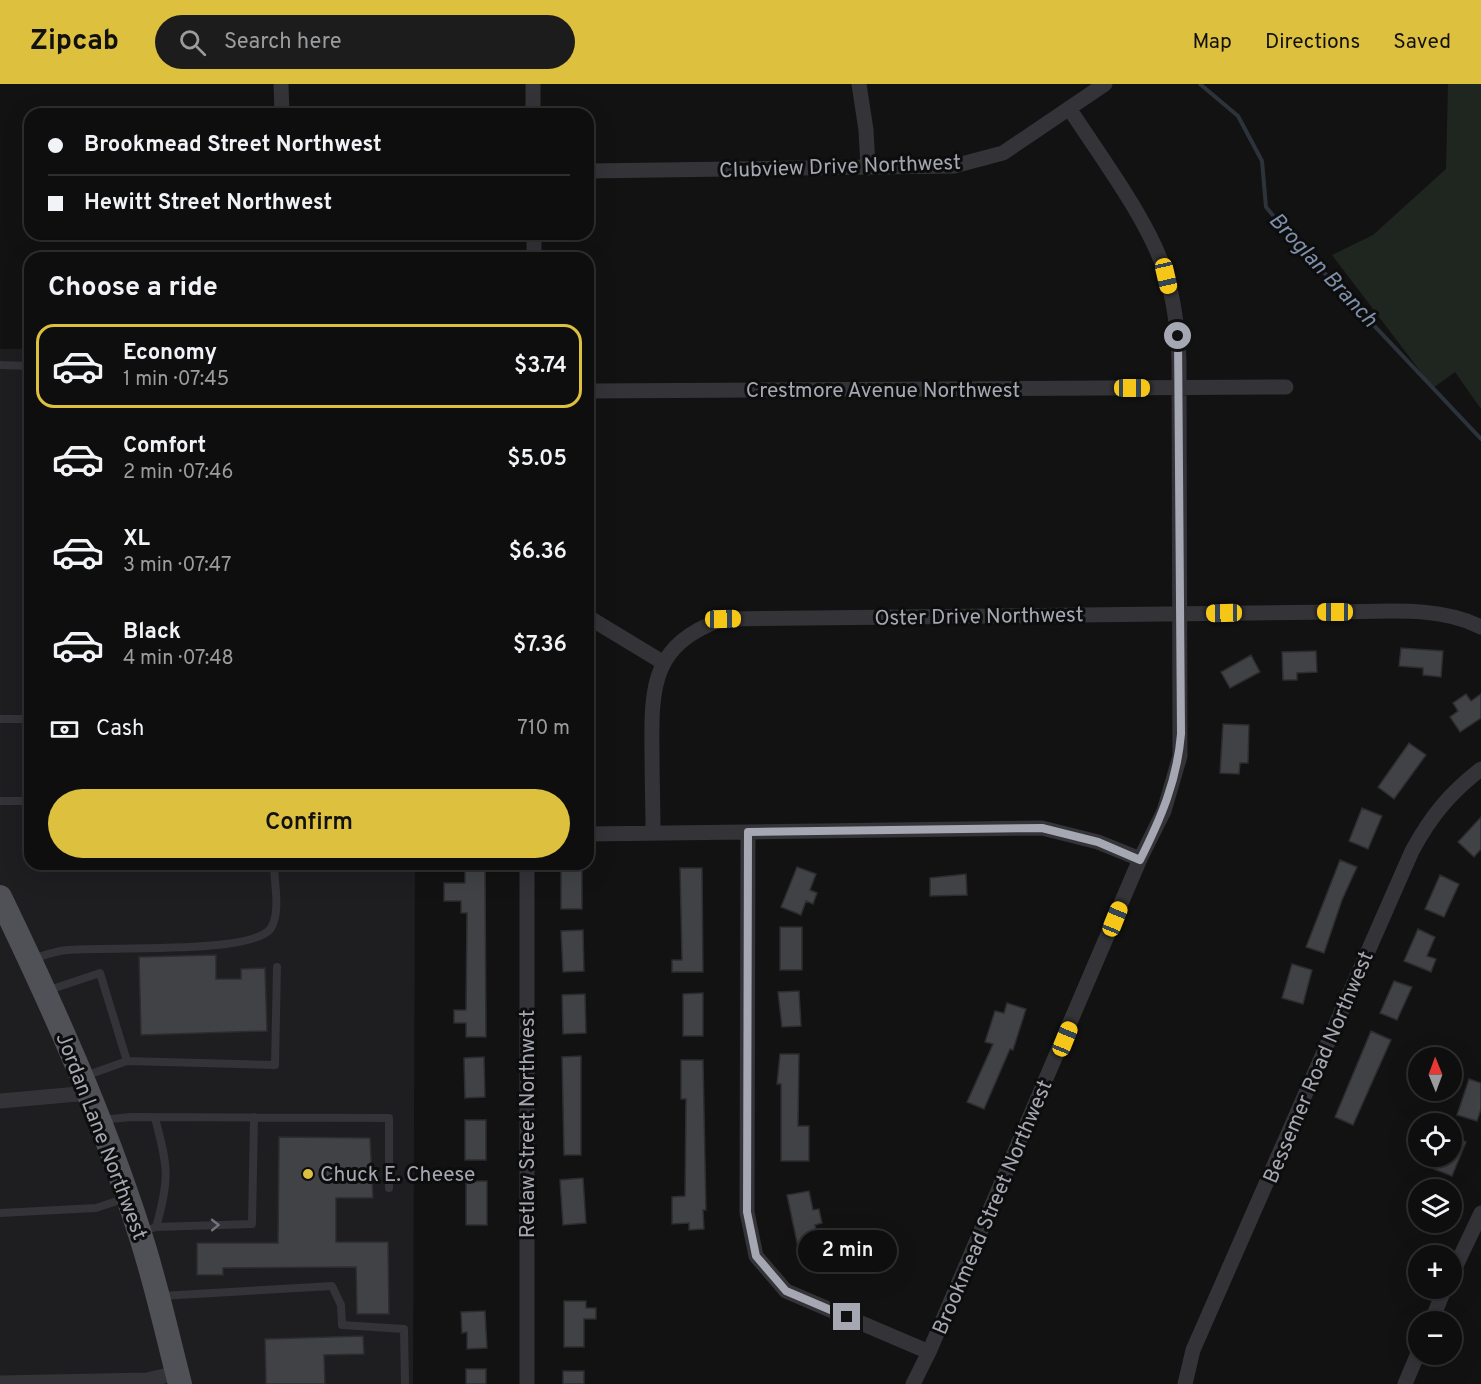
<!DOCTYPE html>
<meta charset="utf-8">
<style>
:root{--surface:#0e0e0e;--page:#1c1c1c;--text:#f1f3f6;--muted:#9b9c9e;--line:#2e2e2e;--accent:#dec03f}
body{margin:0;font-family:Overpass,sans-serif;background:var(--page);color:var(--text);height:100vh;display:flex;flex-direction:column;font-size:22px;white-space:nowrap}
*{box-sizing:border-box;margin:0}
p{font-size:20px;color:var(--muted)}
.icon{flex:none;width:33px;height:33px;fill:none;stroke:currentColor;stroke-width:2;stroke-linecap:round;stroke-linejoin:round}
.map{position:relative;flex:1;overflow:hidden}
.drawer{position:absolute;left:24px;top:168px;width:570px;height:618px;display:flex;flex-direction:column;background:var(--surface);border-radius:18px;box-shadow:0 6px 24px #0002,0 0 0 2px var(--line)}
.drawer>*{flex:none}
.guide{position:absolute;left:24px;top:24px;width:570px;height:132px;border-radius:18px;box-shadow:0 6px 24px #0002,0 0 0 2px var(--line);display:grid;align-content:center;height:132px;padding:0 24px;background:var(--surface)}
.needle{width:39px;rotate:359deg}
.tools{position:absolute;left:1408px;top:963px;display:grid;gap:12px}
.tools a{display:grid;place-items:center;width:54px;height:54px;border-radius:50%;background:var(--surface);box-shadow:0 6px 24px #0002,0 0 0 2px var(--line);font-size:30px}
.end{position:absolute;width:27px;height:27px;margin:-14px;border:8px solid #a5a7b2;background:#111;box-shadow:0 0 0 3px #111}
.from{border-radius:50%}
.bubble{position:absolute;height:42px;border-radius:21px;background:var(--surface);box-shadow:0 6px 24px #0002,0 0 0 2px var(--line);font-size:20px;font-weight:600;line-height:42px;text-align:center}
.car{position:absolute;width:18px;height:36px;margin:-18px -9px;border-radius:8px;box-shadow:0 0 4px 2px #0007;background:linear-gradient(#f5c518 24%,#345 0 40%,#f5c518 0 76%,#345 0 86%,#f5c518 0)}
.guide b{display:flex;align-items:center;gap:21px;height:57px;font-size:22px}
.guide b+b{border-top:2px solid var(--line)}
.guide i{width:15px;height:15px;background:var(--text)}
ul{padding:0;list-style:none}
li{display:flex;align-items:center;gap:18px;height:84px;margin:0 12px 9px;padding:0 12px;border:3px solid transparent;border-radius:18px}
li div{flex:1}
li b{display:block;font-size:22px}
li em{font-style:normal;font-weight:600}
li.active{border-color:var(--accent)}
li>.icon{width:54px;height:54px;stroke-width:1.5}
h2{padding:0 24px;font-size:27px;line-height:72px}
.pay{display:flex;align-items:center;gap:15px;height:66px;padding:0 24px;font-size:22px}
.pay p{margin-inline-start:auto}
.primary-button{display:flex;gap:12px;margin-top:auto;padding:12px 24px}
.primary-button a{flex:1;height:69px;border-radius:36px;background:var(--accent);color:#111;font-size:24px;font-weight:600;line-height:69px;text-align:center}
header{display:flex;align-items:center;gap:36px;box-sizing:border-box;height:84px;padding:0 30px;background:var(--accent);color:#111}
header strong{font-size:28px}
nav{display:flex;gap:33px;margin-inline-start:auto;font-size:21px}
.search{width:420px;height:54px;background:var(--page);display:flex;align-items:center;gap:15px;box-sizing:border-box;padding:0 21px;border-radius:33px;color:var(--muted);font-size:22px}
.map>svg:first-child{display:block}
.built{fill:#1e1e20}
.green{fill:#1f2620}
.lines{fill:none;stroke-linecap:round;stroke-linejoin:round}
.stream{stroke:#2d333b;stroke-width:4}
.building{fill:#414246;stroke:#2d2c2f;stroke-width:1.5}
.service{stroke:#333338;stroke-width:8}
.minor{stroke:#333338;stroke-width:15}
.primary{stroke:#505057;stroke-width:24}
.oneway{stroke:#72737b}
.route{stroke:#a5a7b2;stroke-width:8}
.poi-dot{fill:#dec03f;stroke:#0d0d0e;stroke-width:2}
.labels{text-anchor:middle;stroke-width:6;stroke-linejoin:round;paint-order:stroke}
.street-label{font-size:21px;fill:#a5a7b2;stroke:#0d0d0e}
.poi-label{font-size:21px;fill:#a5a7b2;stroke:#0d0d0e;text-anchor:start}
.water-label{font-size:22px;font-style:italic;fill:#7f90aa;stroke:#0d0d0e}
</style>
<header>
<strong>Zipcab</strong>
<div class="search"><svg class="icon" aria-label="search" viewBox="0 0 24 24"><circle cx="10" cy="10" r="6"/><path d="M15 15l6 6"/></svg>Search here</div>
<nav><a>Map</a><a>Directions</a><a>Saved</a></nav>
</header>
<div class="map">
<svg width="1481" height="1300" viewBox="0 0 1481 1300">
<rect width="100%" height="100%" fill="#121213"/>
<!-- built -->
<path class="built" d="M0 265H30V426H26L30 577V780H415L413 1300H0Z"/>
<!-- green -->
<path class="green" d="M1448 0H1481V325L1455 288 1433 304 1332 171 1373 151 1446 85Z"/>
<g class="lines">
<!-- stream -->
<path class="stream" d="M1200 0 1238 32 1262 77 1266 123 1298 161 1481 355"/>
</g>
<!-- building -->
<path class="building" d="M1401 564 1443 567 1441 593 1423 591V584L1399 582Z
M1316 567 1317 588 1297 589V596H1283L1282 568Z
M1251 571 1260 588 1230 604 1221 588Z
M1466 610 1471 617 1481 610V634L1460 648 1450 633 1458 627 1453 619Z
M1223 640 1249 641 1248 679H1240L1239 690 1220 689Z
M1409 659 1426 671 1394 715 1378 703Z
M1362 724 1382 732 1368 765 1349 757Z
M1481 733V765L1474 773 1458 758Z
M1340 776 1357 783 1342 816 1324 869 1306 863Z
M797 783 816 790 810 806 817 809 813 820 806 817 801 831 781 823Z
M680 784H702L703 888H672V876H682Z
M561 786H582V825H561Z
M465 787H485L486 953H466V939H454V926H466L467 829H461V817H444V799H465Z
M966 790 967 811 930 812V794Z
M1440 791 1459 800 1444 833 1425 825Z
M780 843H802V886H780Z
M1418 845 1435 853 1427 872 1436 875 1431 888 1404 877Z
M583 846 584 887 563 888 561 847Z
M216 871V895H241V885L265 884 267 947 141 951 139 873Z
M1292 880 1312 886 1303 920 1282 914Z
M1394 897 1412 903 1397 936 1380 929Z
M799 907 801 942 782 943 778 908Z
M703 909V952H683V910Z
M585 910 586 949 563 950 562 911Z
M1007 919 1026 925 1013 966 1010 965 984 1025 967 1018 993 960 985 958 995 927 1004 929Z
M1371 947 1391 956 1353 1041 1335 1033Z
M780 970H799L798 1042H809V1077H781V1000H777Z
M581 972V1071H564L562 973Z
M484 973 485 1013 465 1014 464 974Z
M681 976H703L706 1126H703L704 1145 689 1146V1139L672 1140V1113L685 1112 686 1015H681Z
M1469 995 1481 999V1025L1477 1037 1457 1031Z
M465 1036H486V1076H465Z
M279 1053 370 1054 373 1114H336V1158H388L389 1230H357L356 1183 223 1184V1191H197V1159H278Z
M1452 1053 1466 1058 1452 1092 1434 1085 1439 1072H1452Z
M583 1094 586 1139 563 1141 560 1096Z
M466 1097H487V1141H466Z
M809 1107 813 1126 819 1125 822 1139 815 1141 819 1158 798 1163 787 1111Z
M564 1217H586V1224H596V1235H584V1263H564Z
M485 1227 487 1264 467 1265V1248L462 1249 461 1228Z
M363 1252 364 1270 324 1271 325 1300H266L265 1255Z
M466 1285H486V1300H466Z
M563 1287H584V1300H563Z"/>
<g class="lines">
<!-- service -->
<path class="service" d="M0 281 30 282
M0 635H30
M0 717H30
M52 780 53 781
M31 875C43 872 55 867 67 866 103 862 254 871 271 844 281 828 274 798 274 780
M46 907 100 889 127 977 85 992
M127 977 275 981 277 883
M101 1036 131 1033 389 1034V1104
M0 1129 96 1124 126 1114
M156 1143 252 1140 254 1033
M153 1144 156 1143C170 1095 168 1082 155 1034
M161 1212 332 1202 341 1221 342 1241 404 1245 405 1300"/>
<!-- minor -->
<path class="minor" d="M281 0 282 30
M533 0V30
M859 0 866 46 868 84
M588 87 954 82 1003 69 1105 0
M534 150V174
M588 307 1286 303
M588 533 664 579
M748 748 747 1128 756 1172 786 1207 929 1268
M653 749C653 722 652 694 652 667 651 600 653 560 723 535L1335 528C1381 528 1438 521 1481 543
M588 750 1042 744 1098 758 1140 775
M527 780V1300
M0 1017 89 1009
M1452 1190 1481 1129
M1431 1238 1445 1204
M0 1299 147 1296 177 1289
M913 1300 929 1268 1140 775 1164 727 1180 672 1179 278C1178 249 1175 219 1166 191 1150 138 1100 72 1069 24
M1185 1300 1193 1266 1412 767C1431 732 1449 710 1481 685
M1405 1300 1419 1267"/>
<!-- primary -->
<path class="primary" d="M0 813C53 923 103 1034 140 1150 156 1199 167 1250 180 1300"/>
</g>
<!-- one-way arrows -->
<defs><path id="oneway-chevron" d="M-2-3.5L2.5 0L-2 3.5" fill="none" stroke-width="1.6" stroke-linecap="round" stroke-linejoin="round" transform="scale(1.5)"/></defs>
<use class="oneway" href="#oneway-chevron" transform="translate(215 1141) rotate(-1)"/>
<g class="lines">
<!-- route -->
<path class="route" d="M847 1233 786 1207 756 1172 747 1128 748 748 1042 744 1098 758 1140 776C1161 734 1177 697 1181 650L1178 252"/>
</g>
<!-- markers -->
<circle class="poi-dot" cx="308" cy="1090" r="6"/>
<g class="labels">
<!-- street labels -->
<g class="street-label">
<text transform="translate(840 82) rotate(-2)" y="7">Clubview Drive Northwest</text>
<text x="883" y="313">Crestmore Avenue Northwest</text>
<text transform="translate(979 532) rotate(-1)" y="7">Oster Drive Northwest</text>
<text transform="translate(1318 983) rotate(-67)" y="7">Bessemer Road Northwest</text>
<text transform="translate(527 1040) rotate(-90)" y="7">Retlaw Street Northwest</text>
<text transform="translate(102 1052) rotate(69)" y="7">Jordan Lane Northwest</text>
<text transform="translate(992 1123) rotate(-67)" y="7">Brookmead Street Northwest</text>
</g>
<!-- poi labels -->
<g class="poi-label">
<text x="320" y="1097">Chuck E. Cheese</text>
</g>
<!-- water labels -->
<g class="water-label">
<text transform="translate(1324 185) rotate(47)" y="8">Broglan Branch</text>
</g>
</g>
</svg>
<div class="tools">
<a><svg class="needle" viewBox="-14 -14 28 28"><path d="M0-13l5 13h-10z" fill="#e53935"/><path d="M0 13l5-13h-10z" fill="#9b9c9e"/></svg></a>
<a><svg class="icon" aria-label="locate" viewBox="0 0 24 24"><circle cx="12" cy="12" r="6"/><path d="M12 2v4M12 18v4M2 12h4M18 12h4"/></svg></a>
<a><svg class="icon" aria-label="layers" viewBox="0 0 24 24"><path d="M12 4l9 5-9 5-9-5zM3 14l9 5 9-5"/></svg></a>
<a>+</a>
<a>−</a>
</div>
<i class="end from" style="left:1178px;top:252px"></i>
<i class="end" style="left:847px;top:1233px"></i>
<div class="bubble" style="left:798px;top:1146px;width:99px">2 min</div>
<i class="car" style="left:1166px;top:192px;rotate:167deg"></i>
<i class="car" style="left:1132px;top:304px;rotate:90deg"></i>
<i class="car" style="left:1335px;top:528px;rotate:270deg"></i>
<i class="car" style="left:1224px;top:529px;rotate:269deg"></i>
<i class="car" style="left:723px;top:535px;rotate:89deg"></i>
<i class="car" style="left:1115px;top:835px;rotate:22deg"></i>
<i class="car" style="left:1065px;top:955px;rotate:22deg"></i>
<div class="guide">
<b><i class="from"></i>Brookmead Street Northwest</b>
<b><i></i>Hewitt Street Northwest</b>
</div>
<section class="drawer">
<h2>Choose a ride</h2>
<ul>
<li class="active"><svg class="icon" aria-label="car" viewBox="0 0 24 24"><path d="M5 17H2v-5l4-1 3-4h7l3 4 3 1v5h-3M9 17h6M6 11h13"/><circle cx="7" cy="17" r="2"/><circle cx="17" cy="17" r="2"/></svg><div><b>Economy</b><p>1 min · 07:45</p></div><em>$3.74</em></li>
<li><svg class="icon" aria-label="car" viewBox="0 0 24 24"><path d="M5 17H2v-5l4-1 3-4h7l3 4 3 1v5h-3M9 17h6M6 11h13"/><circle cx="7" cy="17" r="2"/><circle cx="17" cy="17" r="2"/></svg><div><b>Comfort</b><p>2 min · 07:46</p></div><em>$5.05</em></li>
<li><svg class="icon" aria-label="car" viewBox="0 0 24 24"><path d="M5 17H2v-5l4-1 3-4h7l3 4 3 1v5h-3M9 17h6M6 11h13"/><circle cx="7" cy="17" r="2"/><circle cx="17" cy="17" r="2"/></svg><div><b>XL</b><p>3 min · 07:47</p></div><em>$6.36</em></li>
<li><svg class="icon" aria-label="car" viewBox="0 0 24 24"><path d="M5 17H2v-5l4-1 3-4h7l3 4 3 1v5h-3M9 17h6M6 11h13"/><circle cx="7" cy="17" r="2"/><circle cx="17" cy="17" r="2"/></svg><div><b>Black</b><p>4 min · 07:48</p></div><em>$7.36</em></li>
</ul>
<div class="pay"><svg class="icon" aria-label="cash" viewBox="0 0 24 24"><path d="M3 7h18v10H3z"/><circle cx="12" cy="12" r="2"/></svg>Cash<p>710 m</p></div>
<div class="primary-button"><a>Confirm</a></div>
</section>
</div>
